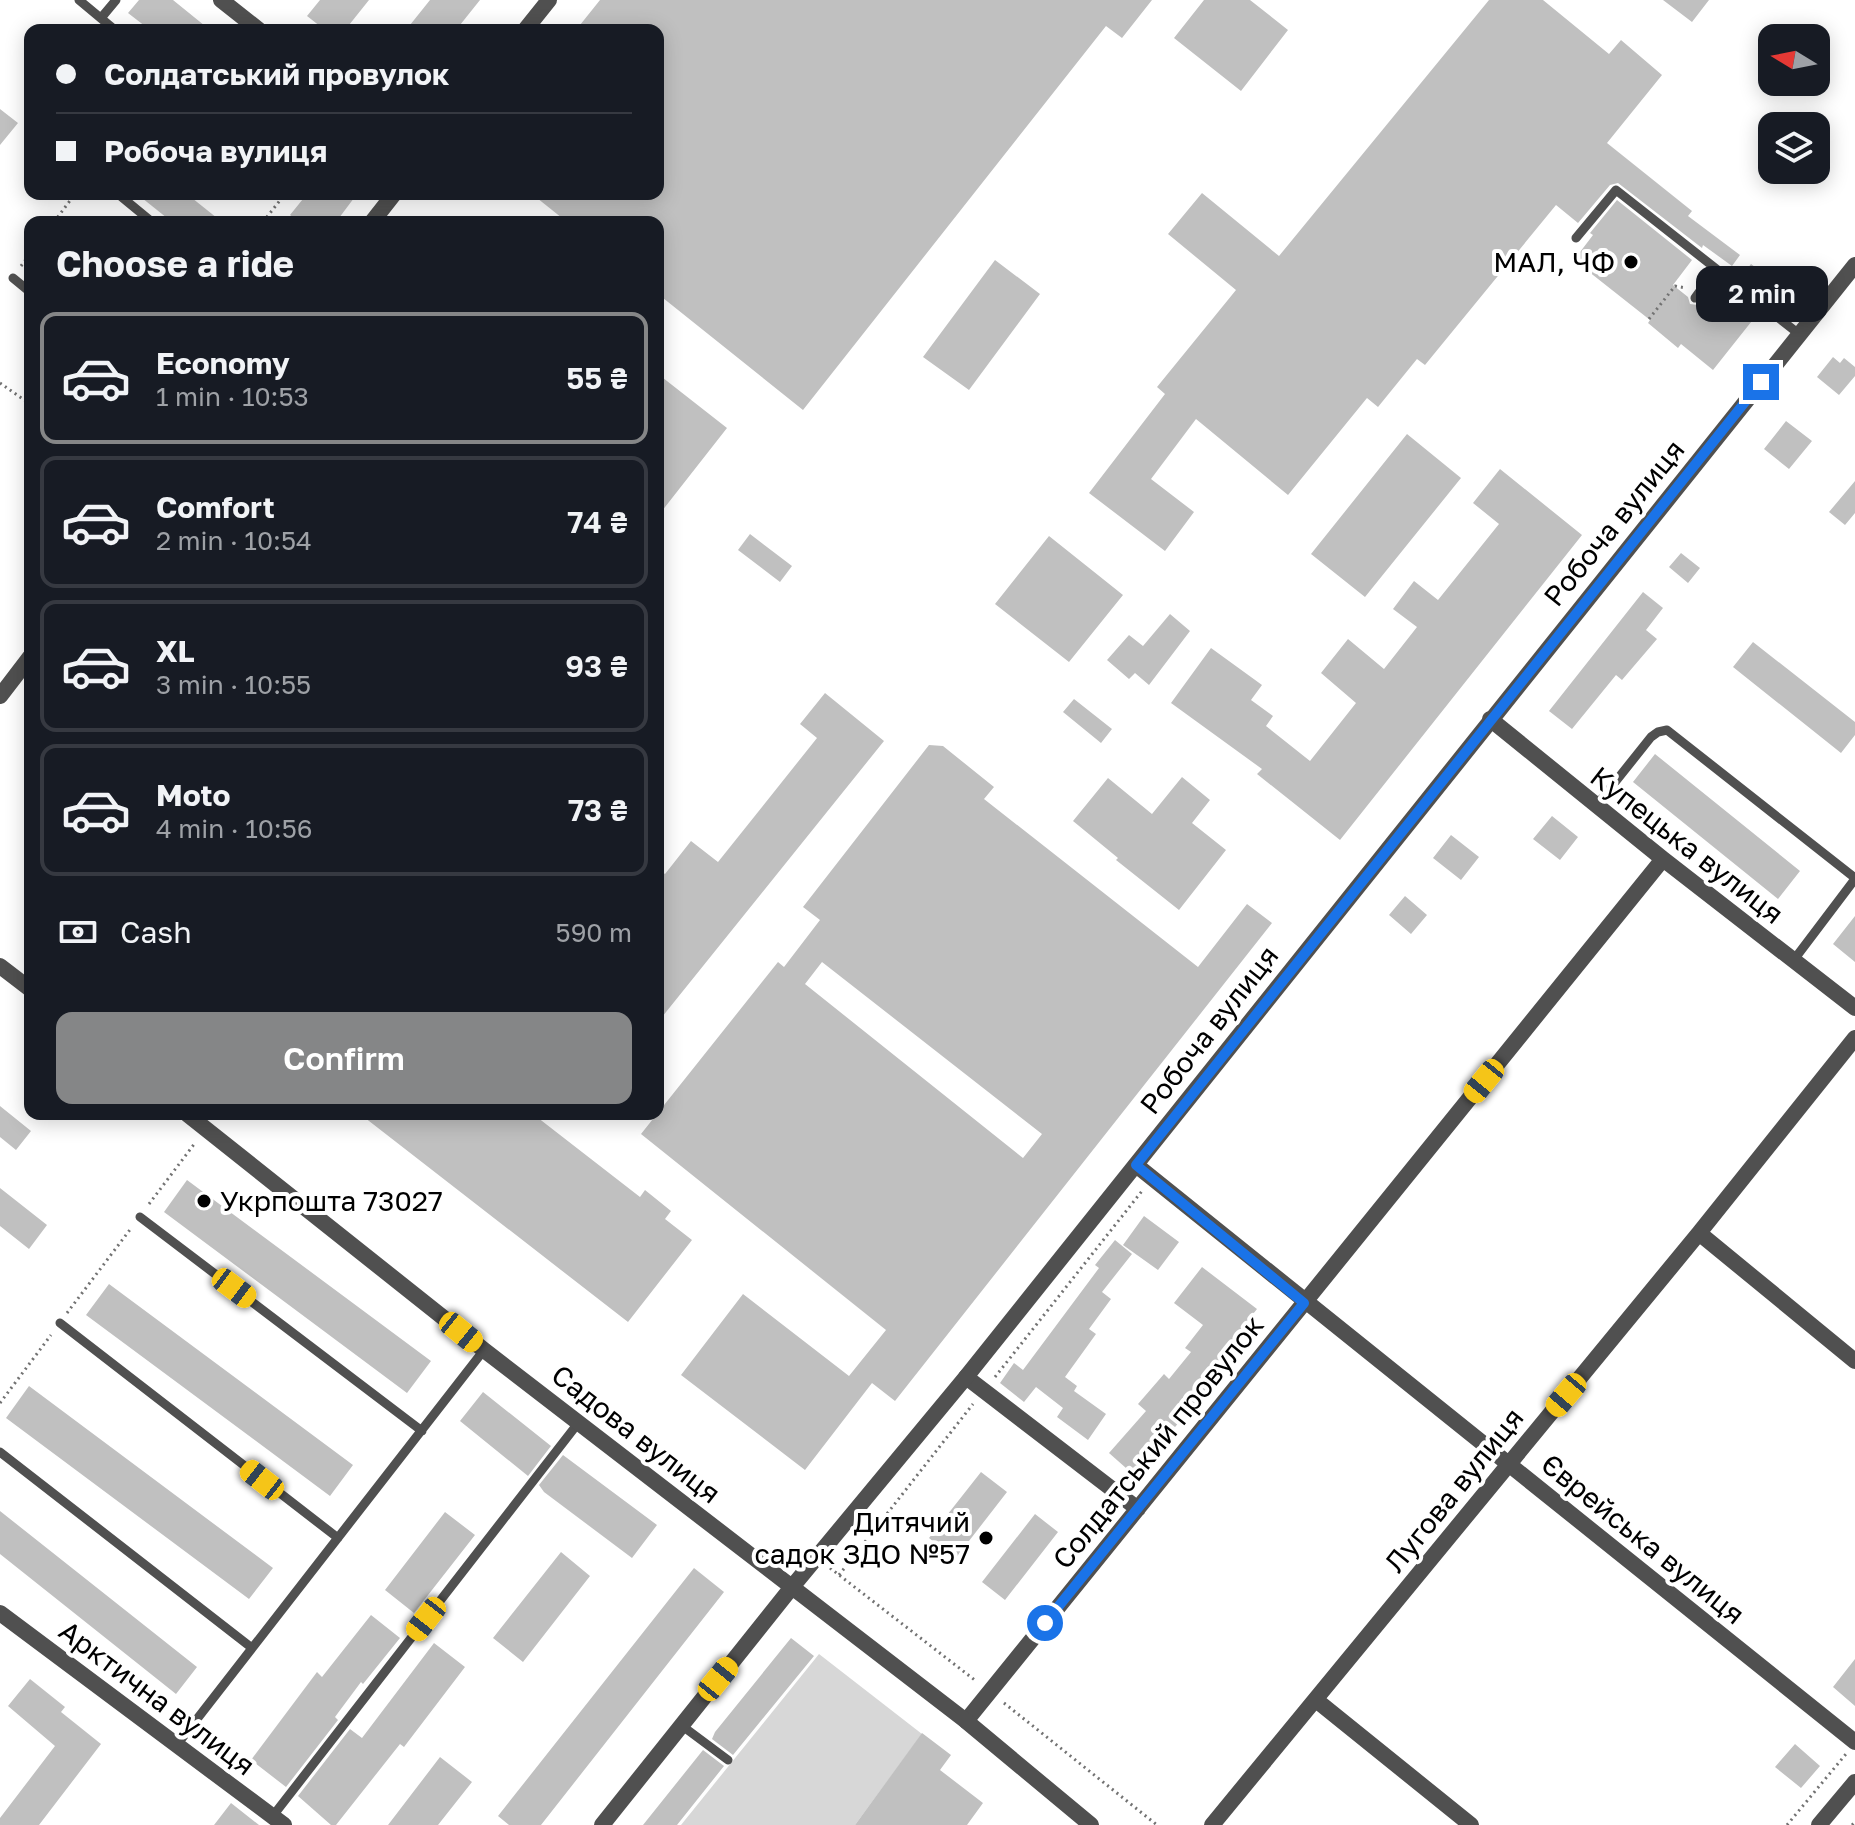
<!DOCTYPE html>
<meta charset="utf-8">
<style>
:root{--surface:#171b24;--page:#242831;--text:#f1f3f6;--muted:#9ea1a6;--line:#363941;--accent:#858687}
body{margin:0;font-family:"Golos Text",sans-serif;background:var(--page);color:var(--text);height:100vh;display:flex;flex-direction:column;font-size:30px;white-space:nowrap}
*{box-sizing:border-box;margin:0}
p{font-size:26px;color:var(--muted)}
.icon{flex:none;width:44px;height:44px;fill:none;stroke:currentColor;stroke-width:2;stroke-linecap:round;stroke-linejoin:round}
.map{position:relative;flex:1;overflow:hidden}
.drawer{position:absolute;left:24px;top:216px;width:640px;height:904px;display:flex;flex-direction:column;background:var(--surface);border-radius:16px;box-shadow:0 4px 20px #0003}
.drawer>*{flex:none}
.hud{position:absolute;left:24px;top:24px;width:640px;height:176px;border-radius:16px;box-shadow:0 4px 20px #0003;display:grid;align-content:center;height:176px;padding:0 32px;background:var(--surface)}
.needle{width:52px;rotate:280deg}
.fabs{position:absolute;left:1758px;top:24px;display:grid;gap:16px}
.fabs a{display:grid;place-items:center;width:72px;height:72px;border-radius:16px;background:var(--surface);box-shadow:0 4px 20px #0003;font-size:40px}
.end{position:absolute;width:36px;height:36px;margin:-18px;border:10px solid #1a73e8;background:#fff;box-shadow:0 0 0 4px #fff}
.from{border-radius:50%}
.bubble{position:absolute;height:56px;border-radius:16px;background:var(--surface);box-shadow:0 4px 20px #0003;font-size:26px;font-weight:600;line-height:56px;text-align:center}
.car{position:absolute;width:24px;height:48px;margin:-24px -12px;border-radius:10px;box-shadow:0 0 6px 2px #0007;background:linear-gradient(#f5c518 24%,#345 0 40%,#f5c518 0 76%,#345 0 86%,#f5c518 0)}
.hud b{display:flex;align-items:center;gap:28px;height:76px;font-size:30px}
.hud b+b{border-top:2px solid var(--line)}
.hud i{width:20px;height:20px;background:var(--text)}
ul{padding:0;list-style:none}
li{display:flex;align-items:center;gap:24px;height:132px;margin:0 16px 12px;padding:0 16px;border:4px solid var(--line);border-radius:16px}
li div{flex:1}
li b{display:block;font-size:30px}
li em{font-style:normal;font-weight:600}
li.active{border-color:var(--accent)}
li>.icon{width:72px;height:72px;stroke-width:1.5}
h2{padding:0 32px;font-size:36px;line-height:96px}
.pay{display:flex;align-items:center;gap:20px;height:88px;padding:0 32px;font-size:30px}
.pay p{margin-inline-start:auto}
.button{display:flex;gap:16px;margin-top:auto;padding:16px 32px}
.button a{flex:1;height:92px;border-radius:16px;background:var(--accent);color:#fff;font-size:32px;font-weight:600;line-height:92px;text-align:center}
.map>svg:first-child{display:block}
.green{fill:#d7d7d7}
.building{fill:#c0c0c0;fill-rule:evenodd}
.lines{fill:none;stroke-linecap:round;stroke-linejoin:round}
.path{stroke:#727272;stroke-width:3;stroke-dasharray:2 4;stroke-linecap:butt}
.service{stroke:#505050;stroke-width:9}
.minor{stroke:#505050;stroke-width:16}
.tertiary{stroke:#505050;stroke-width:16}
.route{stroke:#1a73e8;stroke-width:10}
.poi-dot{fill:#000;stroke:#fff;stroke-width:3}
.labels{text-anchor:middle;stroke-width:8;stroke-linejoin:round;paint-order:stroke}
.poi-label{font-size:28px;fill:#000;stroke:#fff;text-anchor:end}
.street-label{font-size:28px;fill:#000;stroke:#fff}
</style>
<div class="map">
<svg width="1855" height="1825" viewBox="0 0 1855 1825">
<rect width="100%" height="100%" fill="#fff"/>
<!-- green -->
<path class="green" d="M819 1654 922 1734 855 1825H681Z"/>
<!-- building -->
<path class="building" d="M139 0H173L210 30H150L128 13Z
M320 0H369L345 30H325L307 16Z
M430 0H480L456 30H406Z
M600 0H1152L1122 38 1106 26 803 410 658 294V222H567L532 194H658V30H576Z
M1204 0H1250L1288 30 1241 91 1174 38Z
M1489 0H1543L1609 54 1621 40 1662 75 1607 143 1692 211 1688 216 1740 255 1732 266 1703 245 1702 248 1618 183 1610 185 1578 223 1556 205 1425 365 1417 359 1378 407 1367 398 1288 495 1196 419 1151 479 1194 512 1165 551 1089 493 1165 394 1157 387 1236 290 1168 234 1202 193 1279 256Z
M1663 0H1709L1692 22Z
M0 109 18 123 0 145Z
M137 194H187L222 222H172Z
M307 194H357L336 222H299L290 215Z
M1617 200 1692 260 1673 285 1688 297 1690 304 1698 305 1710 315 1730 290 1759 312 1713 370 1681 344 1678 348 1648 323 1650 320 1574 260 1593 235 1590 233Z
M995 260 1040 294 969 390 923 357Z
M1751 264 1780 286 1768 300 1740 278Z
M1833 357 1840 363 1844 358 1855 367V376L1839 395 1817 377Z
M658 374 727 428 658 516Z
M1786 421 1812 441 1789 469 1764 449Z
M1407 434 1461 478 1365 597 1311 554Z
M1500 469 1582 535 1340 840 1257 774 1262 769 1171 703 1211 648 1262 685 1251 700 1273 716 1266 726 1310 761 1356 703 1321 673 1348 639 1384 669 1417 627 1393 609 1414 581 1438 600 1499 524 1473 503Z
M1855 481V513L1845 525 1829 512Z
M750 534 792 566 780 582 738 550Z
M1049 536 1123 595 1069 662 995 604Z
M1681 553 1700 568 1688 583 1669 567Z
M1643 592 1663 608 1646 630 1657 639 1622 680 1616 675 1572 729 1549 711Z
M1170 614 1190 631 1149 685 1135 673 1129 679 1107 660 1129 635 1143 646Z
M1753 642 1855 722V735L1841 753 1733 667Z
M825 693 884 741 658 1022V869L665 874 691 841 718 862 817 738 800 724Z
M1074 699 1112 729 1101 743 1063 712Z
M929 745 943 746 994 787 984 799 1198 967 1247 904 1272 923 895 1401 872 1383 805 1470 681 1375 743 1294 849 1376 886 1330 641 1134 778 962 784 967 820 920 803 907ZM822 962 1042 1134 1023 1158 805 984Z
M1655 754 1800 871 1778 899 1633 782Z
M1182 777 1210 800 1192 823 1226 850 1179 910 1116 860 1118 858 1073 821 1108 778 1152 814Z
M1552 816 1578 837 1560 860 1533 839Z
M1451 835 1479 857 1461 880 1433 858Z
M1405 896 1427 915 1411 934 1389 915Z
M1855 916V962L1833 944Z
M0 1106 31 1131 16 1150 0 1137Z
M360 1114H533L640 1197 645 1190 671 1211 665 1219 692 1240 628 1322Z
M187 1180 431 1361 407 1393 164 1212Z
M0 1188 47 1225 29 1249 0 1226Z
M1144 1216 1179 1242 1158 1270 1123 1245Z
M1115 1240 1132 1254 1102 1292 1111 1299 1089 1329 1096 1334 1065 1377 1077 1386 1074 1391 1106 1414 1088 1440 1057 1417 1063 1408 1036 1387 1024 1402 1000 1383 1014 1363 1023 1370 1099 1268 1095 1265Z
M1202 1267 1257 1309 1223 1352 1230 1357 1216 1377 1135 1476 1109 1453 1146 1411 1138 1404 1164 1374 1169 1379 1191 1352 1185 1348 1203 1325 1174 1303Z
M109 1284 353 1465 330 1496 86 1315Z
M29 1386 273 1568 249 1599 6 1418Z
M483 1392 551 1446 528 1476 460 1421Z
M563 1455 657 1525 632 1558 544 1492 539 1485Z
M981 1472 1007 1492 955 1559 929 1538Z
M0 1511 197 1667 176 1694 0 1554Z
M445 1512 475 1535 414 1613 385 1590Z
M1035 1514 1058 1532 1005 1600 982 1582Z
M561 1552 590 1576 523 1662 493 1638Z
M694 1568 724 1592 541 1825H509L498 1816Z
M371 1615 400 1638 363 1684 361 1682 335 1717 338 1720 286 1787 251 1760 317 1672 322 1677Z
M791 1638 814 1656 733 1755 712 1739 715 1732Z
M434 1643 465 1667 404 1747 400 1744 336 1825H331L298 1796 350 1729 362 1738Z
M1855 1659V1706L1833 1687Z
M30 1679 65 1707 61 1712 101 1744 39 1825H0V1818L55 1746 8 1706Z
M922 1733 951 1755 940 1770 983 1803 967 1825H855Z
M1795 1744 1820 1766 1801 1788 1775 1767Z
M703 1750 724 1766 677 1825H643Z
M440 1757 472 1782 438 1825H388Z
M231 1803 259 1825H214Z"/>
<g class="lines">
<!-- path -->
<path class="path" d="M54 222 75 194
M263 222 285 194
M21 266 30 254
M1649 319 1675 286 1686 288
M0 383 30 404
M149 1204 195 1143
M67 1313 132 1227
M995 1377 1142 1191
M0 1403 51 1335
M830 1568 976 1681
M839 1575 973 1404
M1004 1703 1157 1825
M1787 1825 1846 1754
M1852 1825 1855 1822"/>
<!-- service -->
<path class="service" d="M79 0 115 30
M101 18 116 0
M118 194 152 222
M1576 238 1616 190 1799 334
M13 278 30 292
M1695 298 1716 269
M1596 806 1651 737 1658 732 1667 730 1855 878
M1793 961 1855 879
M140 1217 422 1431
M60 1323 338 1538
M0 1452 252 1648
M681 1725 728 1760
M176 1746 484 1350
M272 1817 579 1422"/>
<!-- minor -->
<path class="minor" d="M221 0 259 30
M1490 719 1663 859 1855 1008
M1136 1165 1855 1742
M1699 1233 1855 1361
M966 1377 1138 1509
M0 1613 284 1825
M1316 1700 1471 1825
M966 1721 1663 859
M1212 1825 1699 1233 1855 1038
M1819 1825 1855 1782"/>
<!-- tertiary -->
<path class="tertiary" d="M525 30 549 0
M372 222 394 194
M0 696 30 657
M0 966 30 989
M187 1114 484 1350 966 1721 1091 1825
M602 1825 792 1587 966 1377 1855 265"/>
</g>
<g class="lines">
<!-- route -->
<path class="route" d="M1045 1623 1304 1303 1136 1165 1761 382"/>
</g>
<!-- markers -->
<g class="poi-dot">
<circle cx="1631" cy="262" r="8"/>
<circle cx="204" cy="1201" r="8"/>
<circle cx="986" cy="1538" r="8"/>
</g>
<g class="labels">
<!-- poi labels -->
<g class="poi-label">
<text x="1615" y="272">МАЛ, ЧФ</text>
<text x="220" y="1211" text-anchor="start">Укрпошта 73027</text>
<text x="970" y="1532">Дитячий<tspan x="970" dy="32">садок ЗДО №57</tspan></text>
</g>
<!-- street labels -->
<g class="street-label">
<text transform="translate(1614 523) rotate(-51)" y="10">Робоча вулиця</text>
<text transform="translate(1687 845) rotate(38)" y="10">Купецька вулиця</text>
<text transform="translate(1209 1030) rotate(-52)" y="10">Робоча вулиця</text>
<text transform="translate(636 1434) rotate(38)" y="10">Садова вулиця</text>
<text transform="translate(1158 1442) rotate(-51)" y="10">Солдатський провулок</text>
<text transform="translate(1454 1490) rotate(-51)" y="10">Лугова вулиця</text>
<text transform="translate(1643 1539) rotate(39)" y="10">Єврейська вулиця</text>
<text transform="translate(157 1698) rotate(37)" y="10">Арктична вулиця</text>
</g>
</g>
</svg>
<div class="fabs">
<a><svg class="needle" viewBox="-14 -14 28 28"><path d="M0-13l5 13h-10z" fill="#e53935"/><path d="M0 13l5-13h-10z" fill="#9ea1a6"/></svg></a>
<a><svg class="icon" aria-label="layers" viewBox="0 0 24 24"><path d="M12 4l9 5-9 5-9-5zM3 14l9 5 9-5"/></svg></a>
</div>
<i class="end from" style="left:1045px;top:1623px"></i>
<i class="end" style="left:1761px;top:382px"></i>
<div class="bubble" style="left:1696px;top:266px;width:132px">2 min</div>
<i class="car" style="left:1484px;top:1081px;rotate:219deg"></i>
<i class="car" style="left:234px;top:1288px;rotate:127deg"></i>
<i class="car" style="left:461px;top:1332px;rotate:129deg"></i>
<i class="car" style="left:1566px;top:1395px;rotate:220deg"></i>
<i class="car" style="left:262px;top:1480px;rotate:308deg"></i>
<i class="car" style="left:426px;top:1619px;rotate:218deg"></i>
<i class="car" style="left:718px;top:1679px;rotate:39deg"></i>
<div class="hud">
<b><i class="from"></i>Солдатський провулок</b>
<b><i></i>Робоча вулиця</b>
</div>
<section class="drawer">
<h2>Choose a ride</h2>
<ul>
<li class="active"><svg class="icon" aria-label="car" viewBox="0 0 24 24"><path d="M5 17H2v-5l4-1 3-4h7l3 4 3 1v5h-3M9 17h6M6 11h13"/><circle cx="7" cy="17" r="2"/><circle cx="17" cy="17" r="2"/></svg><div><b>Economy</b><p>1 min · 10:53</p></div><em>55 ₴</em></li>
<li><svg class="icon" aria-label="car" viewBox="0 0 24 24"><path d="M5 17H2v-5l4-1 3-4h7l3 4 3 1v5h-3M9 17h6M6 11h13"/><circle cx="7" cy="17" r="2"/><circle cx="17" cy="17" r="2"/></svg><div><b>Comfort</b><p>2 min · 10:54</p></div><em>74 ₴</em></li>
<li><svg class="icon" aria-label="car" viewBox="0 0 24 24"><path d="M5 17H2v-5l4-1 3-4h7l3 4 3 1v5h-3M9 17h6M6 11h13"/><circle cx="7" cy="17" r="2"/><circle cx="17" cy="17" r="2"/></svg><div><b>XL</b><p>3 min · 10:55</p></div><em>93 ₴</em></li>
<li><svg class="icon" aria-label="car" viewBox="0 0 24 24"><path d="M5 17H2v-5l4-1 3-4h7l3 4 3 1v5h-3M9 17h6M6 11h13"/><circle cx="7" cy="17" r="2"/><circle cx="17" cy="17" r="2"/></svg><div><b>Moto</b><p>4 min · 10:56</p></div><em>73 ₴</em></li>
</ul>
<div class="pay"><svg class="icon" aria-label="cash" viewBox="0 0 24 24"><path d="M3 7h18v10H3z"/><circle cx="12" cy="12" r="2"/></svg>Cash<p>590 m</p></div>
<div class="button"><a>Confirm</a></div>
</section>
</div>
